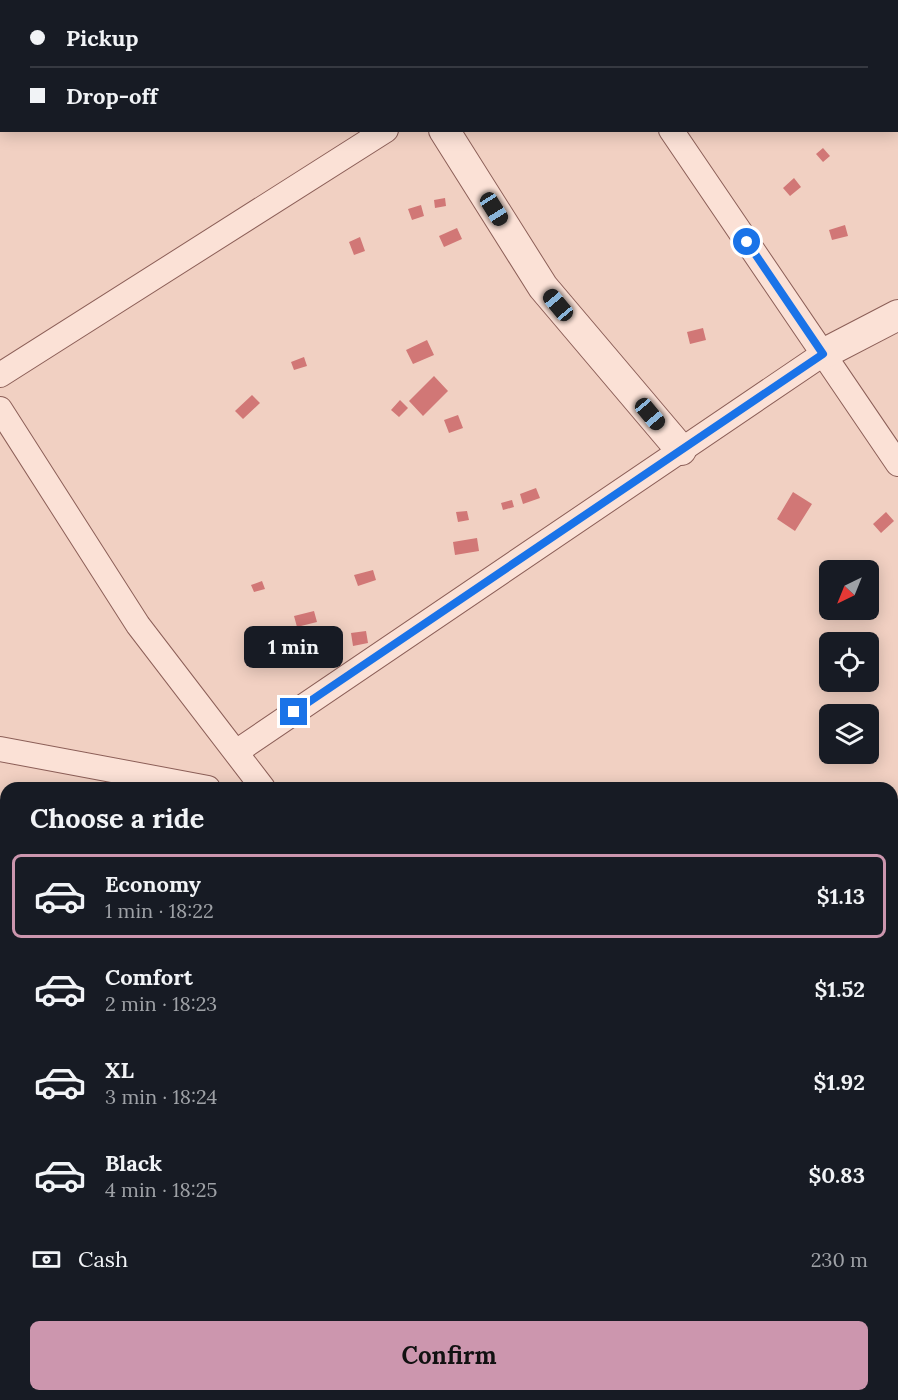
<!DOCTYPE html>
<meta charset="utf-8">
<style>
:root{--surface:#171b24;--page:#242831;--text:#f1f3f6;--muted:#9ea1a6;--line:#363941;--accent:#cc96ae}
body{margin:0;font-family:Lora,serif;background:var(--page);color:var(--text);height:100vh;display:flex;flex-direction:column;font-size:22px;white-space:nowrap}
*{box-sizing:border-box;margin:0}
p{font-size:20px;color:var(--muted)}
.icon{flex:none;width:33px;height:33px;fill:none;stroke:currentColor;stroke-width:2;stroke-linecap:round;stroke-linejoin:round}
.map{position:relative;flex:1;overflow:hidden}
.panel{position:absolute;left:0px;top:782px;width:898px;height:620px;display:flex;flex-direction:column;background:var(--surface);border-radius:18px 18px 0 0;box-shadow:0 3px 15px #0003}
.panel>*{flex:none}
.guide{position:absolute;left:0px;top:0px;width:898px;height:132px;box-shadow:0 3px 15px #0003;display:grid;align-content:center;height:132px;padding:0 30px;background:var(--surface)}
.needle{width:39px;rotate:223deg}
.fabs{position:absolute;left:819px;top:560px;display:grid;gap:12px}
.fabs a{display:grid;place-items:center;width:60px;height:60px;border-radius:9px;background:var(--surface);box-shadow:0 3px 15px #0003;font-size:30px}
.end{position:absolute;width:27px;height:27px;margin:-14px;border:8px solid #1a73e8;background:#fff;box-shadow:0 0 0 3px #fff}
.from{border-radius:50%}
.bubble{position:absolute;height:42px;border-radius:9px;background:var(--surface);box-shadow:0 3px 15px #0003;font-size:20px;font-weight:700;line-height:42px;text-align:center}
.car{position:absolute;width:18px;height:36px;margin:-18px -9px;border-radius:8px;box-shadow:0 0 4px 2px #0007;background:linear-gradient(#222 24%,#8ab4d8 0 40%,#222 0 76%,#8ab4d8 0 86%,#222 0)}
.guide b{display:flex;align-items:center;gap:21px;height:57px;font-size:22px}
.guide b+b{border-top:2px solid var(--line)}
.guide i{width:15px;height:15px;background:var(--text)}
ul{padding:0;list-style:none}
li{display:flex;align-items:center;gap:18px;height:84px;margin:0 12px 9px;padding:0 18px;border:3px solid transparent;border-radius:9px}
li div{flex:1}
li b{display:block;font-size:22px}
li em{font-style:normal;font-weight:700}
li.active{border-color:var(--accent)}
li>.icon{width:54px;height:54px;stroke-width:1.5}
h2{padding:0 30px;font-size:27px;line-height:72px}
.pay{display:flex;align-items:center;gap:15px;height:66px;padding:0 30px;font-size:22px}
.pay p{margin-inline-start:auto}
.action{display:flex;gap:12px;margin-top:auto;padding:12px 30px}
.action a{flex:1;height:69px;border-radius:9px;background:var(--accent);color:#111;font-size:24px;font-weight:700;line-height:69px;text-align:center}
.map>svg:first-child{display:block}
.building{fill:#d17776}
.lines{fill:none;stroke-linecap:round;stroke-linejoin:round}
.minor-casing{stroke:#8c5f58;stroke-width:26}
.tertiary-casing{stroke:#8c5f58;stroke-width:32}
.minor{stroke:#fbe1d6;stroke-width:24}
.tertiary{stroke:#fbe1d6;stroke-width:30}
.route{stroke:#1a73e8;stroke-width:8}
</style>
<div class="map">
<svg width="898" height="1400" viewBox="0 0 898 1400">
<rect width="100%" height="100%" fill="#f1d0c2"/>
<!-- building -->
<path class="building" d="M823 148 830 156 823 162 816 154Z
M794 178 801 187 790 196 783 188Z
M445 198 446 206 435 208 434 200Z
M421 205 424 216 412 220 408 209Z
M845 225 848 236 832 240 829 230Z
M457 228 462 239 444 247 439 236Z
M360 237 365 251 354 255 349 242Z
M703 328 706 340 690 344 687 332Z
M427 340 434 355 413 364 406 350Z
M304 357 307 366 294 370 291 362Z
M434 376 448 391 423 416 409 401Z
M252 395 260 403 243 419 235 411Z
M400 400 408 408 399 417 391 410Z
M458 415 463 428 449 433 444 420Z
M536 488 540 498 523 504 520 494Z
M793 492 812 504 795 531 777 519Z
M512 500 514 507 503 510 501 503Z
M467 511 469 520 458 522 456 512Z
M886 512 894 521 881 533 873 524Z
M477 538 479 551 455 555 453 542Z
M373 570 376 580 358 586 354 575Z
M262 581 265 589 254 592 251 585Z
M314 611 317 622 297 627 294 616Z
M366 631 368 643 353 646 351 633Z"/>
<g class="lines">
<!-- minor casing -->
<g class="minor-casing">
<path id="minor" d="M577 2 579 0
M671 130 898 464
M0 375 386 130
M0 409 138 625 263 788
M0 749 208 788
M236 752 823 354
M892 821 898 817
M892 968 898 965
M892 1342 898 1339
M670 1395 673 1400
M890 1395 893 1400
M6 1400 14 1395
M789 1400 798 1395"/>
</g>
<!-- tertiary casing -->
<g class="tertiary-casing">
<path id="tertiary" d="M38 0 39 2
M363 0 364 2
M90 2 93 0
M444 130 543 287 681 450
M823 354 898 315"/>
</g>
<!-- minor -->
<use href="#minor" class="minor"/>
<!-- tertiary -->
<use href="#tertiary" class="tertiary"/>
</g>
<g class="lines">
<!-- route -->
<path class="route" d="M294 712 823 354 747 242"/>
</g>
</svg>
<div class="fabs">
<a><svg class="needle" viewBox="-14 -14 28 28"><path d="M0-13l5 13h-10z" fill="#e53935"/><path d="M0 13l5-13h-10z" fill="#9ea1a6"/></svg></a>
<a><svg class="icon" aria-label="locate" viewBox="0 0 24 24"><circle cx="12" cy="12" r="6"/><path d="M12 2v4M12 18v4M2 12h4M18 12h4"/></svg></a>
<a><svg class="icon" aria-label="layers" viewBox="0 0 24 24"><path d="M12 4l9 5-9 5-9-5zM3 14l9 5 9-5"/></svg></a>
</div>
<i class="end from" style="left:747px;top:242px"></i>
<i class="end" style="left:294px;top:712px"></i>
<div class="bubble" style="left:244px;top:626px;width:99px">1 min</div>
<i class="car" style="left:494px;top:209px;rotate:148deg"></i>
<i class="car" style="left:558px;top:305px;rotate:320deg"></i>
<i class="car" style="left:650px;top:414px;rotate:140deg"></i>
<div class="guide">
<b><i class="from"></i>Pickup</b>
<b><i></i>Drop-off</b>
</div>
<section class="panel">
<h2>Choose a ride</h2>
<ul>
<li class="active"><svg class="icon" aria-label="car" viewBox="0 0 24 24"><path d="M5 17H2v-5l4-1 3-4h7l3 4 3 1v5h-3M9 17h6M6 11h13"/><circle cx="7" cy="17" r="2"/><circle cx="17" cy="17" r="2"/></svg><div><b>Economy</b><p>1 min · 18:22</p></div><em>$1.13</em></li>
<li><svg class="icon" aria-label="car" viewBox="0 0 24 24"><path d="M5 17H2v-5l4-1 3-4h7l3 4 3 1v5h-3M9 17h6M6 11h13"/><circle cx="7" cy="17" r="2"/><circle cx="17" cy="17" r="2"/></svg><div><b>Comfort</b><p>2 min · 18:23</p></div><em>$1.52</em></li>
<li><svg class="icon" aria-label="car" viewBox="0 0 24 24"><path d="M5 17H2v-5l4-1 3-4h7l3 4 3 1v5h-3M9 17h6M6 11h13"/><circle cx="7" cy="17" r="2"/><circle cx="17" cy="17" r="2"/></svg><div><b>XL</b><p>3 min · 18:24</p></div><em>$1.92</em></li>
<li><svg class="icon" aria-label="car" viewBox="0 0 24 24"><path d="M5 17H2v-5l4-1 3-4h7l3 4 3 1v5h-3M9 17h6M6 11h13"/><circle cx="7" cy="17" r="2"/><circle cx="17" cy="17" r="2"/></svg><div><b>Black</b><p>4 min · 18:25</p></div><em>$0.83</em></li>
</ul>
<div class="pay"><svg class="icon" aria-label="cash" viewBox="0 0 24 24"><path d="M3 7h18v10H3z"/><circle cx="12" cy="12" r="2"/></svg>Cash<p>230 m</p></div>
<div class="action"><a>Confirm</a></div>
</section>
</div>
